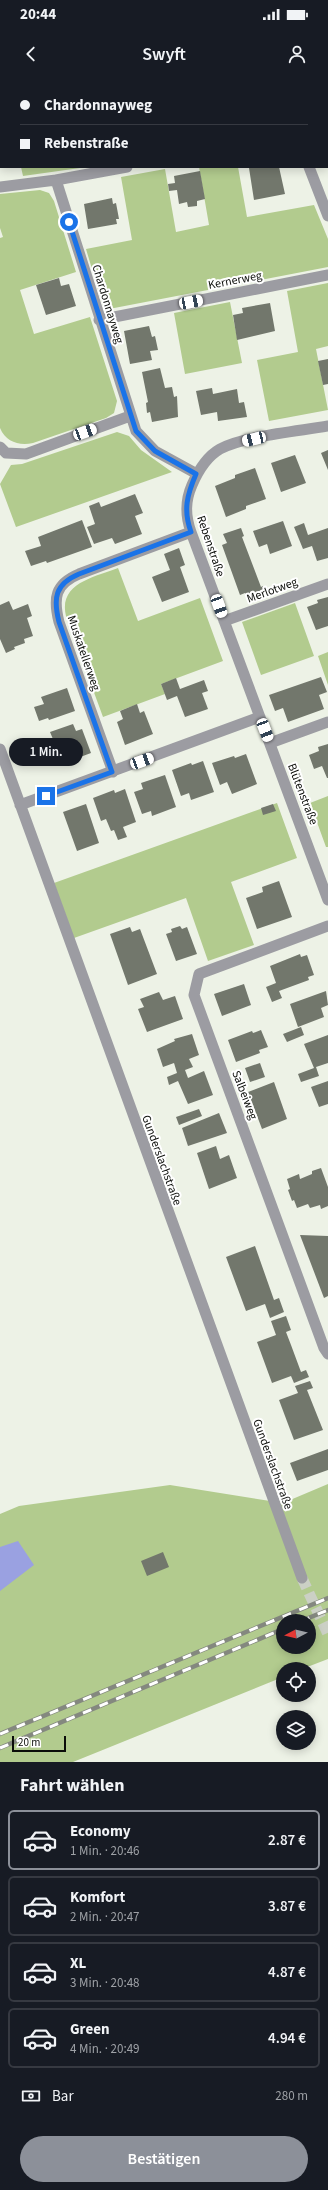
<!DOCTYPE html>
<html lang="de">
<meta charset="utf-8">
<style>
:root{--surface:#171b24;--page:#242831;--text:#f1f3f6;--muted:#9ea1a6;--line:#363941;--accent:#8c9099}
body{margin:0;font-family:"Source Sans 3",sans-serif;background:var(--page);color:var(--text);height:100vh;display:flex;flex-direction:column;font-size:15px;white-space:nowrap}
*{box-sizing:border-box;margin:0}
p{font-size:13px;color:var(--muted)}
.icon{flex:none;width:22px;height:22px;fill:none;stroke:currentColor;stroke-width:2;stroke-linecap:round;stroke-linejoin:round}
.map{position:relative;height:1682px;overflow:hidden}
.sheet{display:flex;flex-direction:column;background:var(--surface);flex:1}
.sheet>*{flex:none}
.hud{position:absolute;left:0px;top:0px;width:328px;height:88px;box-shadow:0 2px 10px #0003;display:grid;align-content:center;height:88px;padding:0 20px;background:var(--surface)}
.needle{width:26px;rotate:263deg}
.tools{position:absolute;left:276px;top:1534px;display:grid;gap:8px}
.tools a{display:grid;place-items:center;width:40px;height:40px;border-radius:50%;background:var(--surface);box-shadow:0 2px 10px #0003;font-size:20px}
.scale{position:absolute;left:12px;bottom:10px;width:54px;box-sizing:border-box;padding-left:4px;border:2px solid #0b0d09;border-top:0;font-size:11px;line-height:14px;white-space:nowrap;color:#0b0d09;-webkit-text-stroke:3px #fff;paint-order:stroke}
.end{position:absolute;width:18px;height:18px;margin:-9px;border:5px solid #1a73e8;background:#fff;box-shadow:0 0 0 2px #fff}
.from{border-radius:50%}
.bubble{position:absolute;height:28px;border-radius:14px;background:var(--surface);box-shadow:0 2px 10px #0003;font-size:13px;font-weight:600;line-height:28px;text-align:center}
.car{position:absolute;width:12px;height:24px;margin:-12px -6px;border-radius:5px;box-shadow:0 0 3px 1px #0007;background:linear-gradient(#fff 24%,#345 0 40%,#fff 0 76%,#345 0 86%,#fff 0)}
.hud b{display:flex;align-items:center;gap:14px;height:38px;font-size:15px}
.hud b+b{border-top:1px solid var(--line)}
.hud i{width:10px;height:10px;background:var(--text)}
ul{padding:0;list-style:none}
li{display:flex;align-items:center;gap:12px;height:60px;margin:0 8px 6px;padding:0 12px;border:2px solid var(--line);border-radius:6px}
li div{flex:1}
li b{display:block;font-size:15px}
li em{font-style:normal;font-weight:600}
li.active{border-color:var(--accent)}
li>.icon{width:36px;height:36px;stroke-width:1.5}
h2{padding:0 20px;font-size:18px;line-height:48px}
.pay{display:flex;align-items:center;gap:10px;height:44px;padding:0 20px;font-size:15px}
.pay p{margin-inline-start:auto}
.cta{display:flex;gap:8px;margin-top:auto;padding:8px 20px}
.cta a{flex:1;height:46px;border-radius:24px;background:var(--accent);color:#fff;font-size:16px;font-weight:600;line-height:46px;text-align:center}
.status{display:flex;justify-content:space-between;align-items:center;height:28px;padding:0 20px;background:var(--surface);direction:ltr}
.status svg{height:11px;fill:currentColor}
header{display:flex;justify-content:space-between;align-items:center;height:52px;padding:0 20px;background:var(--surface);font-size:18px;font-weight:600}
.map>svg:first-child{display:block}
.green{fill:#b2cb8e;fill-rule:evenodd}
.water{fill:#9aa1e1}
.building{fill:#72776c}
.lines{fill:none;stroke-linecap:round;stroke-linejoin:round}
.minor-tunnel{stroke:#cbd0c5;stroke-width:11;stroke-dasharray:11 5.5;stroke-linecap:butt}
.minor{stroke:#9c9ca2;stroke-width:11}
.rail-casing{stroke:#84887f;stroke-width:4.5}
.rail{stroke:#fff;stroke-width:3;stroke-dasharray:9;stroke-linecap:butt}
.route{stroke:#1a73e8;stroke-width:5}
.labels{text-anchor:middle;stroke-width:4;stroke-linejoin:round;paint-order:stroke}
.street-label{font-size:12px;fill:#0b0d09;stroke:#fff}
</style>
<div class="status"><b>20:44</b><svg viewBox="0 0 49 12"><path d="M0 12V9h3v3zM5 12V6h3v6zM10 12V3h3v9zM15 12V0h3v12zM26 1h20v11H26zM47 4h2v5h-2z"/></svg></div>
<header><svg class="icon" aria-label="back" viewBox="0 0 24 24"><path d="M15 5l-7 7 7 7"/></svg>Swyft<svg class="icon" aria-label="person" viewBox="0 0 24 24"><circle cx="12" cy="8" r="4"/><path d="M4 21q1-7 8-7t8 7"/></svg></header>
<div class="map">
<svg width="328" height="1682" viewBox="0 0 328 1682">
<rect width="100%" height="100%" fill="#edf2e6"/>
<!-- green -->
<path class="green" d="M21 87H80V88L23 96Z
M199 87H238L247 137 314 125 328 159V187L109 229 103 226 86 169 132 160 121 97 165 89 176 152 209 145Z
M40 110 49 113 54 121 76 192 20 210 34 254 90 237 117 321 114 333 106 338 33 363C19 366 6 362 0 348V158L3 157 0 148V114Z
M328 203V266L316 269 328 330 269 341 257 280 298 272 287 211Z
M230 222 242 283 185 294 174 233Z
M117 352 129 356 141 370 172 392 16 447 0 404 11 385 22 384Z
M118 488 138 541 200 518 223 581 161 604 165 614 103 637 66 536C58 503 95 497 118 488Z
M295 523 314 576 261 595 242 542Z
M328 572V605L318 576Z
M328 716V767H326L310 723Z
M277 723 297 778 231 802 254 865 208 881 186 818 74 858 54 803Z
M328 1404V1579L302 1589H283V1597L73 1682H0V1434L19 1426 170 1405 283 1423ZM283 1541H309V1567H283Z"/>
<!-- water -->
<path class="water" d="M18 1461 34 1485 0 1511V1467Z"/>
<!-- building -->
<path class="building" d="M252 87H279L285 114 254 120 249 88Z
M200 91 205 119 197 121V126L188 127 187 122 179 124 177 110 169 111 168 104 175 103 174 96Z
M112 118 113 124 116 123 119 139H116L117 144 88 149 84 124Z
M59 198 61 206 69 204 76 226 46 235 36 205Z
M270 223 275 251 237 260 233 235 243 233 242 228Z
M149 246 152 257 155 256 158 270 150 271 152 280 130 284 124 251Z
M328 279V304L323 305 318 281Z
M160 288 165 308 172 307 174 317 177 316 178 337 152 342 150 332 147 333 146 323 148 322 142 292Z
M212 308 213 314 237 309 239 323 244 322 247 337 218 341 217 332 201 335 196 311Z
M328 370V390L321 373Z
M295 375 306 403 281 412 271 383Z
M255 388 266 419 246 426V429L226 437 215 406 235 398V395Z
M135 414 143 433 135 436 142 454 115 464 112 458 94 464 87 447 95 444 89 426 99 422 101 427Z
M82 440 92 467 47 483 46 481 31 486 25 471 41 466 38 457Z
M283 441 292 466 270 474 267 464 259 467 253 451Z
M304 443 308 455 328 448V478L317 481 312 466 303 469 294 447Z
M241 448 244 456 242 457 261 507 263 506 266 515 248 521 245 513 240 515 222 465 227 463 223 454Z
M179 468 185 485 180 487 189 512 162 522 152 497 170 490 164 474Z
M328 517V546L316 550 307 527 318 523 317 520Z
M9 521 13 530 28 524 32 536 27 538 33 556 24 559 25 563 14 567 15 569 6 573 0 559V525Z
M321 597 327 612 319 615 324 629 288 642 283 628 275 631 269 615Z
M176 598 180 609 204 600 208 611 202 613 208 629 185 637 177 616 167 620 161 604Z
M67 608 75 631 49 640 48 638 39 641 34 627 44 624 41 617Z
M137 624 140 633 144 631 153 654 125 665 117 642 123 639 120 631Z
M73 644 76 651 82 649 91 673 56 686 51 674 58 671 50 652Z
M328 664V698H327L322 686 314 689 309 675 319 671 318 667Z
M246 674 257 704 232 714 227 702 220 705 212 683 234 676 235 678Z
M203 681 214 712 191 720 189 713 181 716 172 690 191 683 192 685Z
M165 695 176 727 152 736 151 731 142 734 134 712 143 709 141 703Z
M125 709 136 742 123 747 127 757 118 760 114 750 111 751 106 739 101 741 93 718 114 710 115 713Z
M86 724 99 763 77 771 63 732Z
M273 724 276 731 263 735 261 728Z
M279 801 292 837 257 849 246 818 263 812 262 807Z
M180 846 182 849 187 847 197 874 176 881 166 854 172 852 171 849Z
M130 847 132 852 140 849 157 894 128 905 110 854Z
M300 874 301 877 307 875 314 895 308 897 309 900 279 911 282 918 272 922 266 907 276 903 270 886Z
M244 904 251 925 222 936 214 914Z
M326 911 328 925 321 928 324 937 298 947 290 924Z
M159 912 163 920 175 916 183 939 147 952 138 929 144 927 140 919Z
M301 947 304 955 287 962 283 954Z
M261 950 268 967 259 970 260 973 236 982 228 960 252 951 253 953Z
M192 954 199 975 189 979 193 987 185 990 188 998 204 991 213 1015 188 1024 178 1001 169 1005 167 997 177 993 174 983 163 987 157 969 175 961 174 959Z
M328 955V983L316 987 319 996 301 1002 298 994 314 988 304 964Z
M260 983 265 997 250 1002 245 988Z
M328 1001V1024L319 1027 311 1007Z
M274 1002 287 1039 262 1049 248 1012Z
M199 1029 202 1036 179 1045 176 1037Z
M219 1033 227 1053 188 1066 182 1048Z
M216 1066 220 1079 229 1075 237 1098 209 1109 197 1073Z
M321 1088 328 1107V1126L321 1129 320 1125 310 1128 308 1124 297 1128 294 1120 292 1121 288 1110 290 1109 287 1099 299 1094 300 1099 312 1094V1091Z
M300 1155 328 1156V1216L324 1218Z
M255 1166 274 1220 279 1218 284 1232 270 1238 265 1224 246 1231 226 1177Z
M286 1236 291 1250 286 1252 291 1265 301 1292 306 1290 309 1297 294 1303 291 1296 272 1303 257 1262 276 1255 271 1241Z
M310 1301 313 1308 307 1310 323 1350 294 1360 279 1320 298 1313 295 1306Z
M328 1369V1390L297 1401 290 1383Z
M163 1472 169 1487 147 1496 141 1481Z"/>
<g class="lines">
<!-- minor-tunnel -->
<path class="minor-tunnel" d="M302 1498 328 1554"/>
<!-- minor -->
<path class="minor" d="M327 59H328
M127 87 56 100 136 351 155 371 197 394
M309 87 328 136
M0 107 56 100
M99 240 328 195
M328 346C300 351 244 356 220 369 206 377 198 391 192 405 185 421 185 435 191 452L328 820
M0 367 6 373 26 374 130 336
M224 541 328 504
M270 663 328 642
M0 669 302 1498
M113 692 59 542C53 518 55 504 79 494L191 452
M20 725 260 637
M328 846 199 894 194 915 324 1268 328 1274"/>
<!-- rail casing -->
<g class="rail-casing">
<path id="rail" d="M301 1541 328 1530
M0 1654 328 1518
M0 1668 283 1549"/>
</g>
<!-- rail -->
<use href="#rail" class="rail"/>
</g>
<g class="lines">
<!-- route -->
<path class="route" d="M46 716 112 692 59 542C53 518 55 504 79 494L191 452C183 430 187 415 196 394L155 371 136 351 69 142"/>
</g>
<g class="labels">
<!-- street labels -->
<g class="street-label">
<text transform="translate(235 200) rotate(-11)" y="4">Kernerweg</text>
<text transform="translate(108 224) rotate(73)" y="4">Chardonnayweg</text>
<text transform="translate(211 466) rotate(71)" y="4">Rebenstraße</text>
<text transform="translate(272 510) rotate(-20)" y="4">Merlotweg</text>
<text transform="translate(84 573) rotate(71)" y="4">Muskatellerweg</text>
<text transform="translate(303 714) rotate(69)" y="4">Blütenstraße</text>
<text transform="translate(245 1015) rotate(69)" y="4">Salbeiweg</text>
<text transform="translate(162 1080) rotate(70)" y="4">Gunderslachstraße</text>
<text transform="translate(273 1384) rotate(70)" y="4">Gunderslachstraße</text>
</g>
</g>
</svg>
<div class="tools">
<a><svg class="needle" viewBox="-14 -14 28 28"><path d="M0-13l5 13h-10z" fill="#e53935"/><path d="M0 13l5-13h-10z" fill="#9ea1a6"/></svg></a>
<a><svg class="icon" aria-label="locate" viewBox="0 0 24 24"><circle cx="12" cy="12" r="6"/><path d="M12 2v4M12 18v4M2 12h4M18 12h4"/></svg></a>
<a><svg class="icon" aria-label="layers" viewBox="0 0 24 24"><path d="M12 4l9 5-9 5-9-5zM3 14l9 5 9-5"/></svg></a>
</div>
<div class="scale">20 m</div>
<i class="end from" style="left:69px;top:142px"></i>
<i class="end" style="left:46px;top:716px"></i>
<div class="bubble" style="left:9px;top:658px;width:74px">1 Min.</div>
<i class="car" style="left:191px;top:222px;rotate:79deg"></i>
<i class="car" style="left:85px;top:352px;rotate:70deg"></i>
<i class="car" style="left:254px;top:359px;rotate:257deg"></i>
<i class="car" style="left:219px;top:526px;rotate:160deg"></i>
<i class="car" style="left:265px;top:650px;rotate:159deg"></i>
<i class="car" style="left:142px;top:681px;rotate:70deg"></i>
<div class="hud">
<b><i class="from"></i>Chardonnayweg</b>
<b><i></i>Rebenstraße</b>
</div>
</div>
<section class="sheet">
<h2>Fahrt wählen</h2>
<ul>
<li class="active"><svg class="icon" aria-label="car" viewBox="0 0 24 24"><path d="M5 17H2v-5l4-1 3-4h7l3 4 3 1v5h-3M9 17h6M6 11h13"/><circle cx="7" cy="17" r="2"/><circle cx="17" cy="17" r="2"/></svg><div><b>Economy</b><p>1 Min. · 20:46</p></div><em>2.87 €</em></li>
<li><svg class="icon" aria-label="car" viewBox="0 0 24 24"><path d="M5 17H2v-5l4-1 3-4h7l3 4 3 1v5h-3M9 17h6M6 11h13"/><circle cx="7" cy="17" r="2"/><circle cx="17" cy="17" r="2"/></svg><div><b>Komfort</b><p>2 Min. · 20:47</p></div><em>3.87 €</em></li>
<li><svg class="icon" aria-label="car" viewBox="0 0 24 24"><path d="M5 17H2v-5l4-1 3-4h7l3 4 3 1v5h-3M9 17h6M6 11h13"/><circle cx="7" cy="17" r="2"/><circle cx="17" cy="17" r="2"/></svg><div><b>XL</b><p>3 Min. · 20:48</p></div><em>4.87 €</em></li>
<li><svg class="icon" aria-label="car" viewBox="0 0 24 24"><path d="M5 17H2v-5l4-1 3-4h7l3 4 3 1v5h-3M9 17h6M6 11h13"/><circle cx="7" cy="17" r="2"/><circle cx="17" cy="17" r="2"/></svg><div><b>Green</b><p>4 Min. · 20:49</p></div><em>4.94 €</em></li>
</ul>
<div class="pay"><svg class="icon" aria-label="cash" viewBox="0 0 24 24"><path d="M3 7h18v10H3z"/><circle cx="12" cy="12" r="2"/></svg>Bar<p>280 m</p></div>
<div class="cta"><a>Bestätigen</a></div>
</section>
